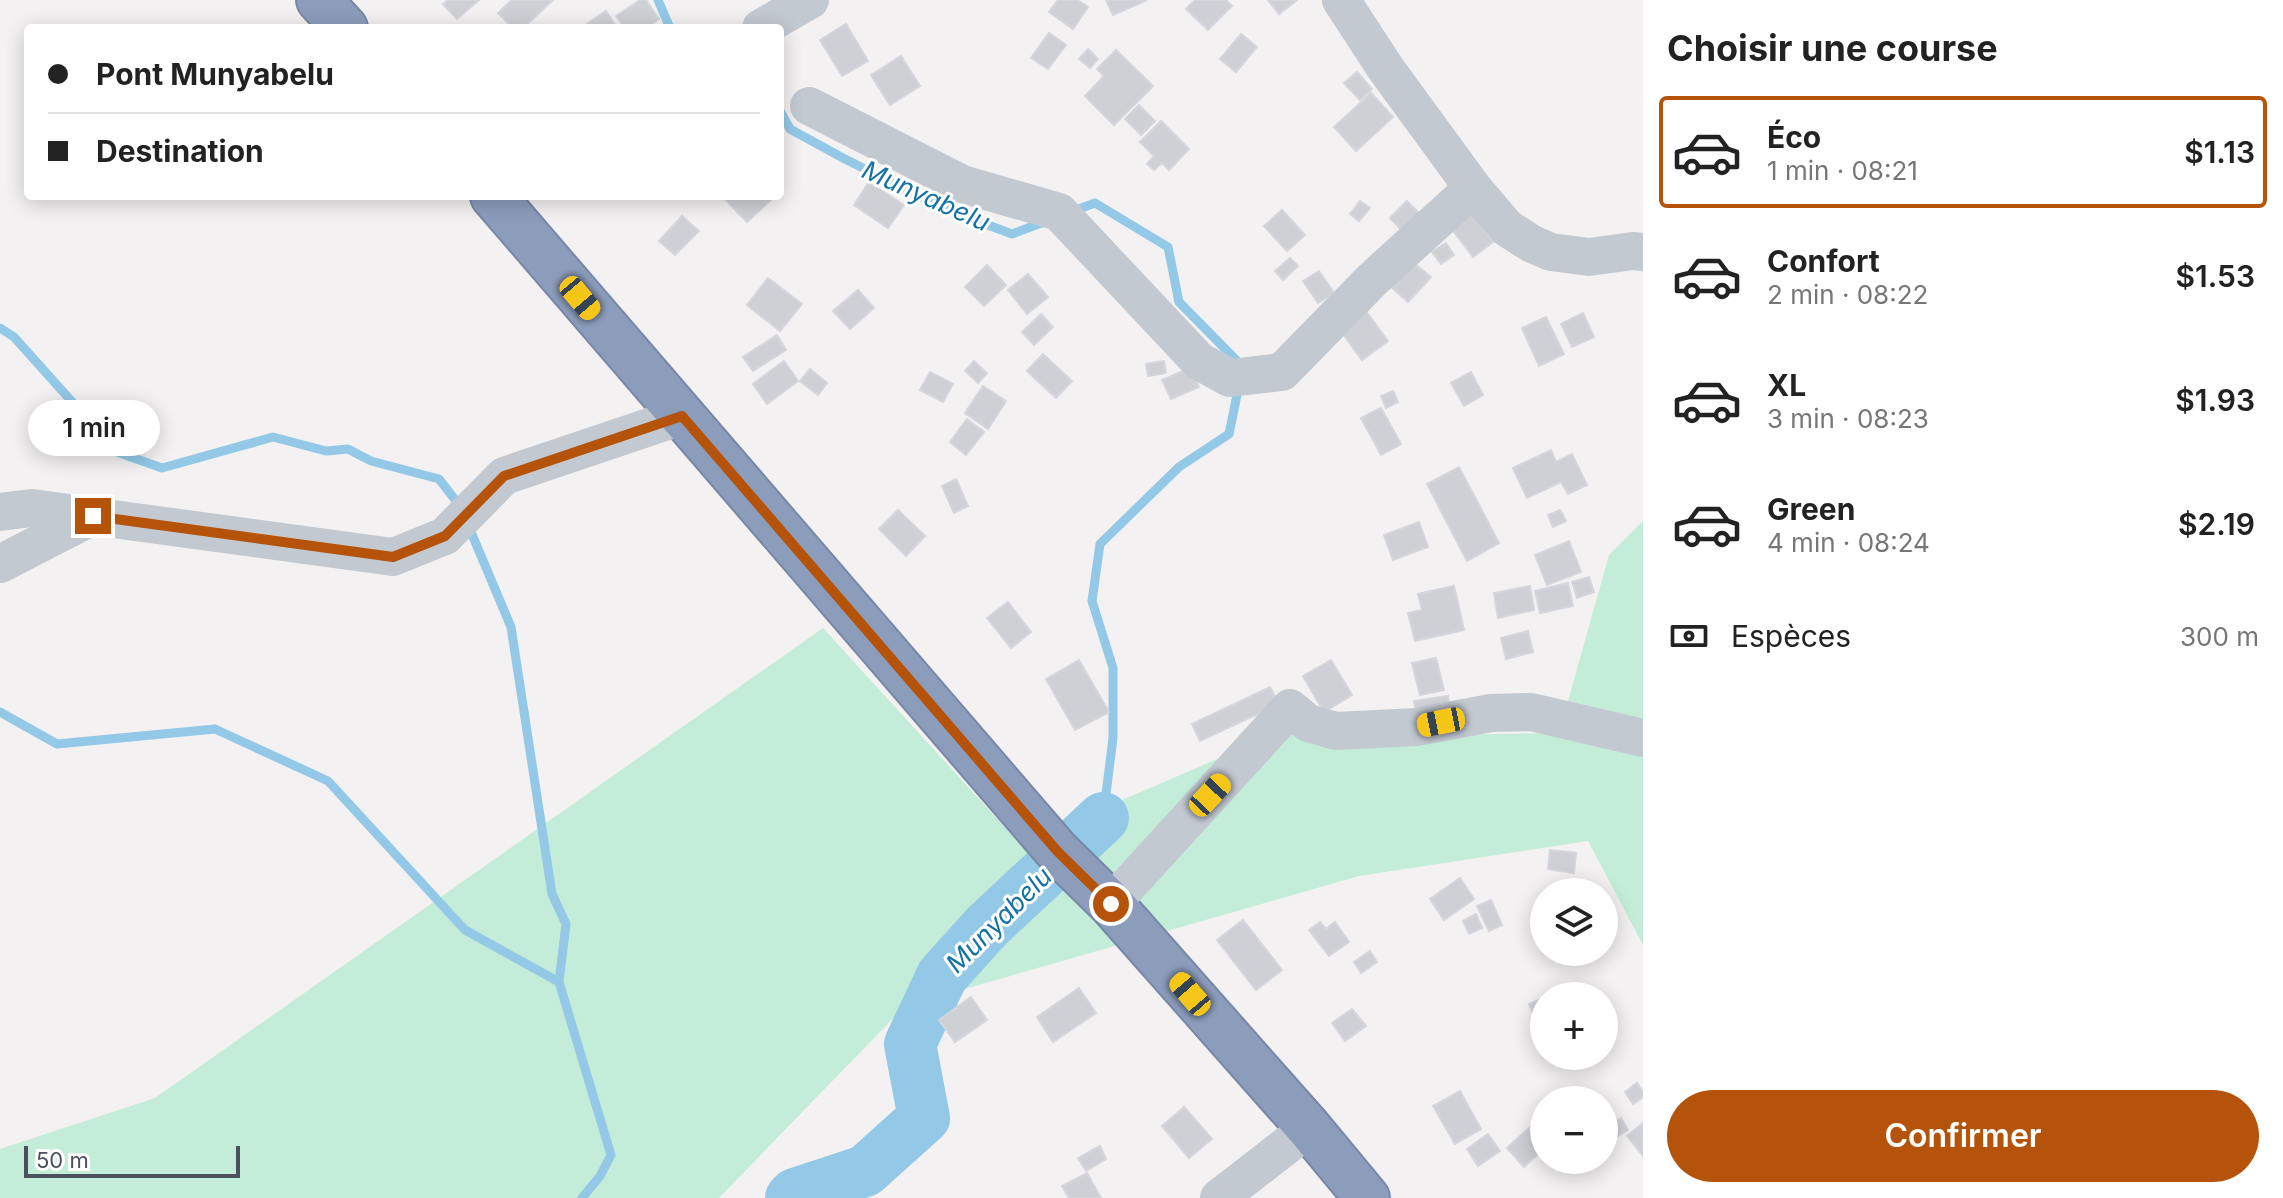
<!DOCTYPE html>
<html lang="fr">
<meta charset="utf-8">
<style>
:root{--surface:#fff;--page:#f2f2f2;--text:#222;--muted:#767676;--line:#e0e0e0;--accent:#b45309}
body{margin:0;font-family:Inter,sans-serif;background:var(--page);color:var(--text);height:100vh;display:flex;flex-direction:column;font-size:30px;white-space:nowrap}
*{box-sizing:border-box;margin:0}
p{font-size:26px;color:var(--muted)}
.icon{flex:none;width:44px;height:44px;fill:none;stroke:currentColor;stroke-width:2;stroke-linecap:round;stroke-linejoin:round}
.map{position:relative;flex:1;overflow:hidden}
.side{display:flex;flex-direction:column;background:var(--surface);width:640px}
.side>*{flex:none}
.guide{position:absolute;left:24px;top:24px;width:760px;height:176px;border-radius:8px;box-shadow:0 4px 20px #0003;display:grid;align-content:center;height:176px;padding:0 24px;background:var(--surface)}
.tools{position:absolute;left:1530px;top:878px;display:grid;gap:16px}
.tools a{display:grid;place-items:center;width:88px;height:88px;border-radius:50%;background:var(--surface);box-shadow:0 4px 20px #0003;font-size:40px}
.scale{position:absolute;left:24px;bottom:20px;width:216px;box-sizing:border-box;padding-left:8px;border:4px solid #4a515d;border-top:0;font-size:22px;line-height:28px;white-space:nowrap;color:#4a515d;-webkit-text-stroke:6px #fff;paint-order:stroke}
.end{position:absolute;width:36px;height:36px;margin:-18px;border:10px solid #b45309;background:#fff;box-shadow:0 0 0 4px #fff}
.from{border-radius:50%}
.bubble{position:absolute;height:56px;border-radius:28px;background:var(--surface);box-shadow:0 4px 20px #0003;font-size:26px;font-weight:600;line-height:56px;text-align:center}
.car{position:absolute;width:24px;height:48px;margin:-24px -12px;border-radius:10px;box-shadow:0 0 6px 2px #0007;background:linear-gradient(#f5c518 24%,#345 0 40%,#f5c518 0 76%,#345 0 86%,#f5c518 0)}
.guide b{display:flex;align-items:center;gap:28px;height:76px;font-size:30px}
.guide b+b{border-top:2px solid var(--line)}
.guide i{width:20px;height:20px;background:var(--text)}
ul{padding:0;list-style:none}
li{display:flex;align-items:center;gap:24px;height:112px;margin:0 16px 12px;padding:0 8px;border:4px solid transparent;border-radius:8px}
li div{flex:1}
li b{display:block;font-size:30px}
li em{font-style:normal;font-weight:600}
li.on{border-color:var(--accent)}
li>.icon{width:72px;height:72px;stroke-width:1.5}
h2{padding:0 24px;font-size:36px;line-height:96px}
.pay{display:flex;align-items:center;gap:20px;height:88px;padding:0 24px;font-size:30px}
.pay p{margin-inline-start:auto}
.action{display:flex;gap:16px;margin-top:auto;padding:16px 24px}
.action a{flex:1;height:92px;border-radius:48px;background:var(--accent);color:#fff;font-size:32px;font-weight:600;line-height:92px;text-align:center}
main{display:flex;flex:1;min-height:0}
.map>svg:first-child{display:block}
.green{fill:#c3edd9}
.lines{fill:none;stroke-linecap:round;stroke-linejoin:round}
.stream{stroke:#93c9e7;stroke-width:9}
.river{stroke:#93c9e7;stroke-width:52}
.building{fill:#ced0d5;stroke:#d5d6dc;stroke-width:2}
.highway-casing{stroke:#7787a8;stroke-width:48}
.minor{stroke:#c3c9d1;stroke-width:38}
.highway{stroke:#8c9dbc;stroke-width:44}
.route{stroke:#b45309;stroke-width:10}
.labels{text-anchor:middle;stroke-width:6;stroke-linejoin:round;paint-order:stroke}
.water-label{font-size:26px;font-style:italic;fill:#1672a4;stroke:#fff}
</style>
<main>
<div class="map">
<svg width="1643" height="1198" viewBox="0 0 1643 1198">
<rect width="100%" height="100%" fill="#f3f1f1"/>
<!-- green -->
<path class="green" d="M1643 521V945L1588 841 1359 876 905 1006 719 1198H0V1149L155 1098 823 628 1020 844 1280 732 1383 736 1559 733 1609 555Z"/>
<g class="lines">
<!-- stream -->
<path class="stream" d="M658 0 670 28
M780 111 790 129 843 158 945 209 1012 234 1044 222
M1073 211 1095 203 1168 247 1179 302 1243 367
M0 328 14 337 117 452 162 468 273 437 326 451 348 449 371 461 439 479 456 501 455 511
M471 532 511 627 552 894 566 924 559 982 611 1155 600 1176 582 1198
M0 712 57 744 215 729 328 781 465 930 559 982
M1103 818 1113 738V668L1092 601 1100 544 1179 467 1229 434 1239 385"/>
<!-- river -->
<path class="river" d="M791 1198 795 1194 865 1171 924 1118 910 1044 942 976 987 926 1103 818"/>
</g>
<!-- building -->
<path class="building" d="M448 0H479L457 19 443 4Z
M512 0H553L523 28H513L498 13Z
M640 0H646L659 19 646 28H625L616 16Z
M1058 0H1077L1088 7 1073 29 1049 12Z
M1106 0H1147L1113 15Z
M1195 0H1226L1232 6 1208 30 1186 9Z
M1268 0H1297L1279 14Z
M606 11 617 28H581Z
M846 24 868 61 842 76 820 40Z
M1049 33 1066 45 1048 69 1031 58Z
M1241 34 1257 47 1236 72 1220 59Z
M1088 49 1098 59 1090 68 1079 59Z
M1116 50 1153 86 1114 125 1085 96 1104 76 1097 69Z
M901 56 920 86 890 105 871 75Z
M1357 72 1372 89 1360 100 1344 83Z
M1371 93 1393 117 1356 151 1334 127Z
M1139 105 1155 121 1141 135 1125 119Z
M1161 121 1189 149 1169 170 1162 163 1154 170 1147 164 1154 156 1140 142Z
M869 182 904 205 888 228 854 205Z
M722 196H771L773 198 747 222Z
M1360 201 1370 208 1359 221 1350 214Z
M1407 201 1429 223 1411 240 1390 218Z
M1282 210 1305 235 1287 251 1264 226Z
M1471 212 1493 242 1473 257 1451 228Z
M682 216 699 231 675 255 659 241Z
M1446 243 1454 255 1441 264 1432 252Z
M1290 258 1298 266 1283 280 1275 271Z
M1410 260 1431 277 1408 302 1388 284Z
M987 265 1006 285 984 306 965 287Z
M1319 271 1334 293 1318 303 1303 281Z
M1028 274 1048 297 1027 314 1008 290Z
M768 278 802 304 780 331 747 305Z
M858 290 874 308 850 329 833 311Z
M1363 307 1388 341 1362 360 1337 326Z
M1583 313 1594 337 1572 347 1561 324Z
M1041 314 1053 327 1034 345 1022 332Z
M1546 317 1564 354 1539 366 1522 328Z
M777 335 786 350 753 371 743 357Z
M1043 354 1072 381 1056 398 1027 371Z
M784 361 798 381 767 404 753 384Z
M974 361 987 373 978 383 965 371Z
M1164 361 1166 373 1148 376 1146 364Z
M1190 368 1199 387 1171 399 1162 380Z
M810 369 827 383 818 395 800 381Z
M930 372 953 384 943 402 920 390Z
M1471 372 1483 395 1464 406 1451 383Z
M983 386 1006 401 988 429 965 413Z
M1393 391 1398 402 1386 408 1381 396Z
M1381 408 1401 444 1381 455 1361 418Z
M967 419 984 432 966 455 950 442Z
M1551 450 1556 462 1572 454 1587 485 1568 494 1561 482 1527 498 1513 468Z
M1459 467 1499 543 1467 561 1427 484Z
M956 479 968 506 954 513 942 486Z
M898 510 925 536 906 556 879 529Z
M1560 510 1566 521 1553 527 1548 515Z
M1419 522 1428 547 1393 560 1384 535Z
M1569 541 1581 572 1547 585 1535 555Z
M1589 577 1594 592 1577 598 1572 582Z
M1568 583 1573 606 1540 613 1535 591Z
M1454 586 1464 630 1415 641 1408 613 1422 610 1418 594Z
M1530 586 1534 610 1498 618 1494 593Z
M1008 602 1031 632 1011 648 987 618Z
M1528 631 1533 652 1506 659 1501 638Z
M1436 658 1444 690 1420 695 1412 663Z
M1079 660 1109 712 1075 730 1046 679Z
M1331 660 1352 695 1324 712 1303 676Z
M1270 687 1279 704 1200 741 1192 724Z
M1448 696 1450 715 1417 720 1414 701Z
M1550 850 1576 853 1574 873 1548 869Z
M1460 878 1474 899 1444 920 1430 899Z
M1491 900 1502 925 1489 931 1477 906Z
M1476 914 1482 928 1469 934 1463 921Z
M1243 920 1282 970 1256 990 1217 940Z
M1320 922 1326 929 1335 922 1349 942 1329 956 1309 930Z
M1370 951 1377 962 1361 973 1354 962Z
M1079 988 1096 1013 1053 1042 1037 1017Z
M971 997 987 1020 955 1042 939 1020Z
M1544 998V1030L1541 1032 1529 1004Z
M1352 1009 1366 1026 1345 1041 1332 1023Z
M1637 1083 1643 1092V1097L1633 1104 1625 1092Z
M1460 1091 1481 1129 1455 1144 1433 1106Z
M1184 1107 1212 1139 1189 1158 1162 1126Z
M1541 1117 1544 1119V1148L1524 1167 1507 1148Z
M1621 1118 1628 1130 1618 1136 1610 1124Z
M1643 1123V1156L1627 1136Z
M1488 1134 1500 1151 1478 1166 1467 1149Z
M1100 1146 1106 1159 1086 1171 1078 1158Z
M1087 1173 1101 1198H1069L1062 1186Z"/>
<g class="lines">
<!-- highway casing -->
<g class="highway-casing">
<path id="highway" d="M319 0 345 28
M493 196 1058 852 1111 904 1309 1128 1367 1198"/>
</g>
<!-- minor -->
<path class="minor" d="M1341 0 1386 69 1473 188 1507 228 1532 244 1551 252 1589 257 1633 251 1643 252
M761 28 810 0
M809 106 962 184 1059 212 1199 361 1230 378 1282 372 1372 280 1473 188
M0 512 32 508 393 557 445 536 504 476 682 416
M0 564 93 516
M1111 904 1290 708 1308 723 1336 731 1416 727 1491 713 1531 712 1643 738
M1219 1198 1309 1128"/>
<!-- highway -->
<use href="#highway" class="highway"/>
</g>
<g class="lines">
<!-- route -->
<path class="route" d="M93 516 393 557 445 536 504 476 682 416 1058 852 1111 904"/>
</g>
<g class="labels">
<!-- water labels -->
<g class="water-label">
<text transform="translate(926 196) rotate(24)" y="9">Munyabelu</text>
<text transform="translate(999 920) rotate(-45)" y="9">Munyabelu</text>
</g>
</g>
</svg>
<div class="tools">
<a><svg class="icon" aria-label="layers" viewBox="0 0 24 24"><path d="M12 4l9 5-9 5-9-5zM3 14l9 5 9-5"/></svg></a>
<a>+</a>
<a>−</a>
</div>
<div class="scale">50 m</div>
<i class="end from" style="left:1111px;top:904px"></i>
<i class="end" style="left:93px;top:516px"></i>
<div class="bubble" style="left:28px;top:400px;width:132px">1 min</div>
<i class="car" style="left:580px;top:298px;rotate:140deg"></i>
<i class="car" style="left:1441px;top:722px;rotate:259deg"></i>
<i class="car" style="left:1210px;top:795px;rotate:43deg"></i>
<i class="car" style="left:1190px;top:994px;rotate:319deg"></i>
<div class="guide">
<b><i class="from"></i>Pont Munyabelu</b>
<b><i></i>Destination</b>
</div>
</div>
<section class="side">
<h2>Choisir une course</h2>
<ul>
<li class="on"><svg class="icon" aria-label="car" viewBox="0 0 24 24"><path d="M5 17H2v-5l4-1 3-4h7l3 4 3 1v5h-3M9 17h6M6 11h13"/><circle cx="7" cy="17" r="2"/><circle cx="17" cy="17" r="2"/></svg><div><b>Éco</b><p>1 min · 08:21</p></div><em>$1.13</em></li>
<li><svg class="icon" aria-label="car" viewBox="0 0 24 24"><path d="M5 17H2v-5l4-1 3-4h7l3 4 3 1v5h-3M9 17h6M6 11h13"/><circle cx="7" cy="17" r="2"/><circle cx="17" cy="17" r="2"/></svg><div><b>Confort</b><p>2 min · 08:22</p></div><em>$1.53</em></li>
<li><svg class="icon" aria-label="car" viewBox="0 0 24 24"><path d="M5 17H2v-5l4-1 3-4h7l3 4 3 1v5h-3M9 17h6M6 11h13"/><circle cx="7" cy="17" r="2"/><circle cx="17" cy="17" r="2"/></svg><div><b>XL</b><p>3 min · 08:23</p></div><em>$1.93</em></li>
<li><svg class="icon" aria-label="car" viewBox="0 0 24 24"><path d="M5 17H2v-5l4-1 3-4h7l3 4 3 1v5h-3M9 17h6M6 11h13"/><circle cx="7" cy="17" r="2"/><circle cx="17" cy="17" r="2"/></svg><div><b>Green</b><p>4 min · 08:24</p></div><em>$2.19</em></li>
</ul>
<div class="pay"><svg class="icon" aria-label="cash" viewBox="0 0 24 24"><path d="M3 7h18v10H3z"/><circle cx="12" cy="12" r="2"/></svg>Espèces<p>300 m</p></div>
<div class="action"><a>Confirmer</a></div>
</section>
</main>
